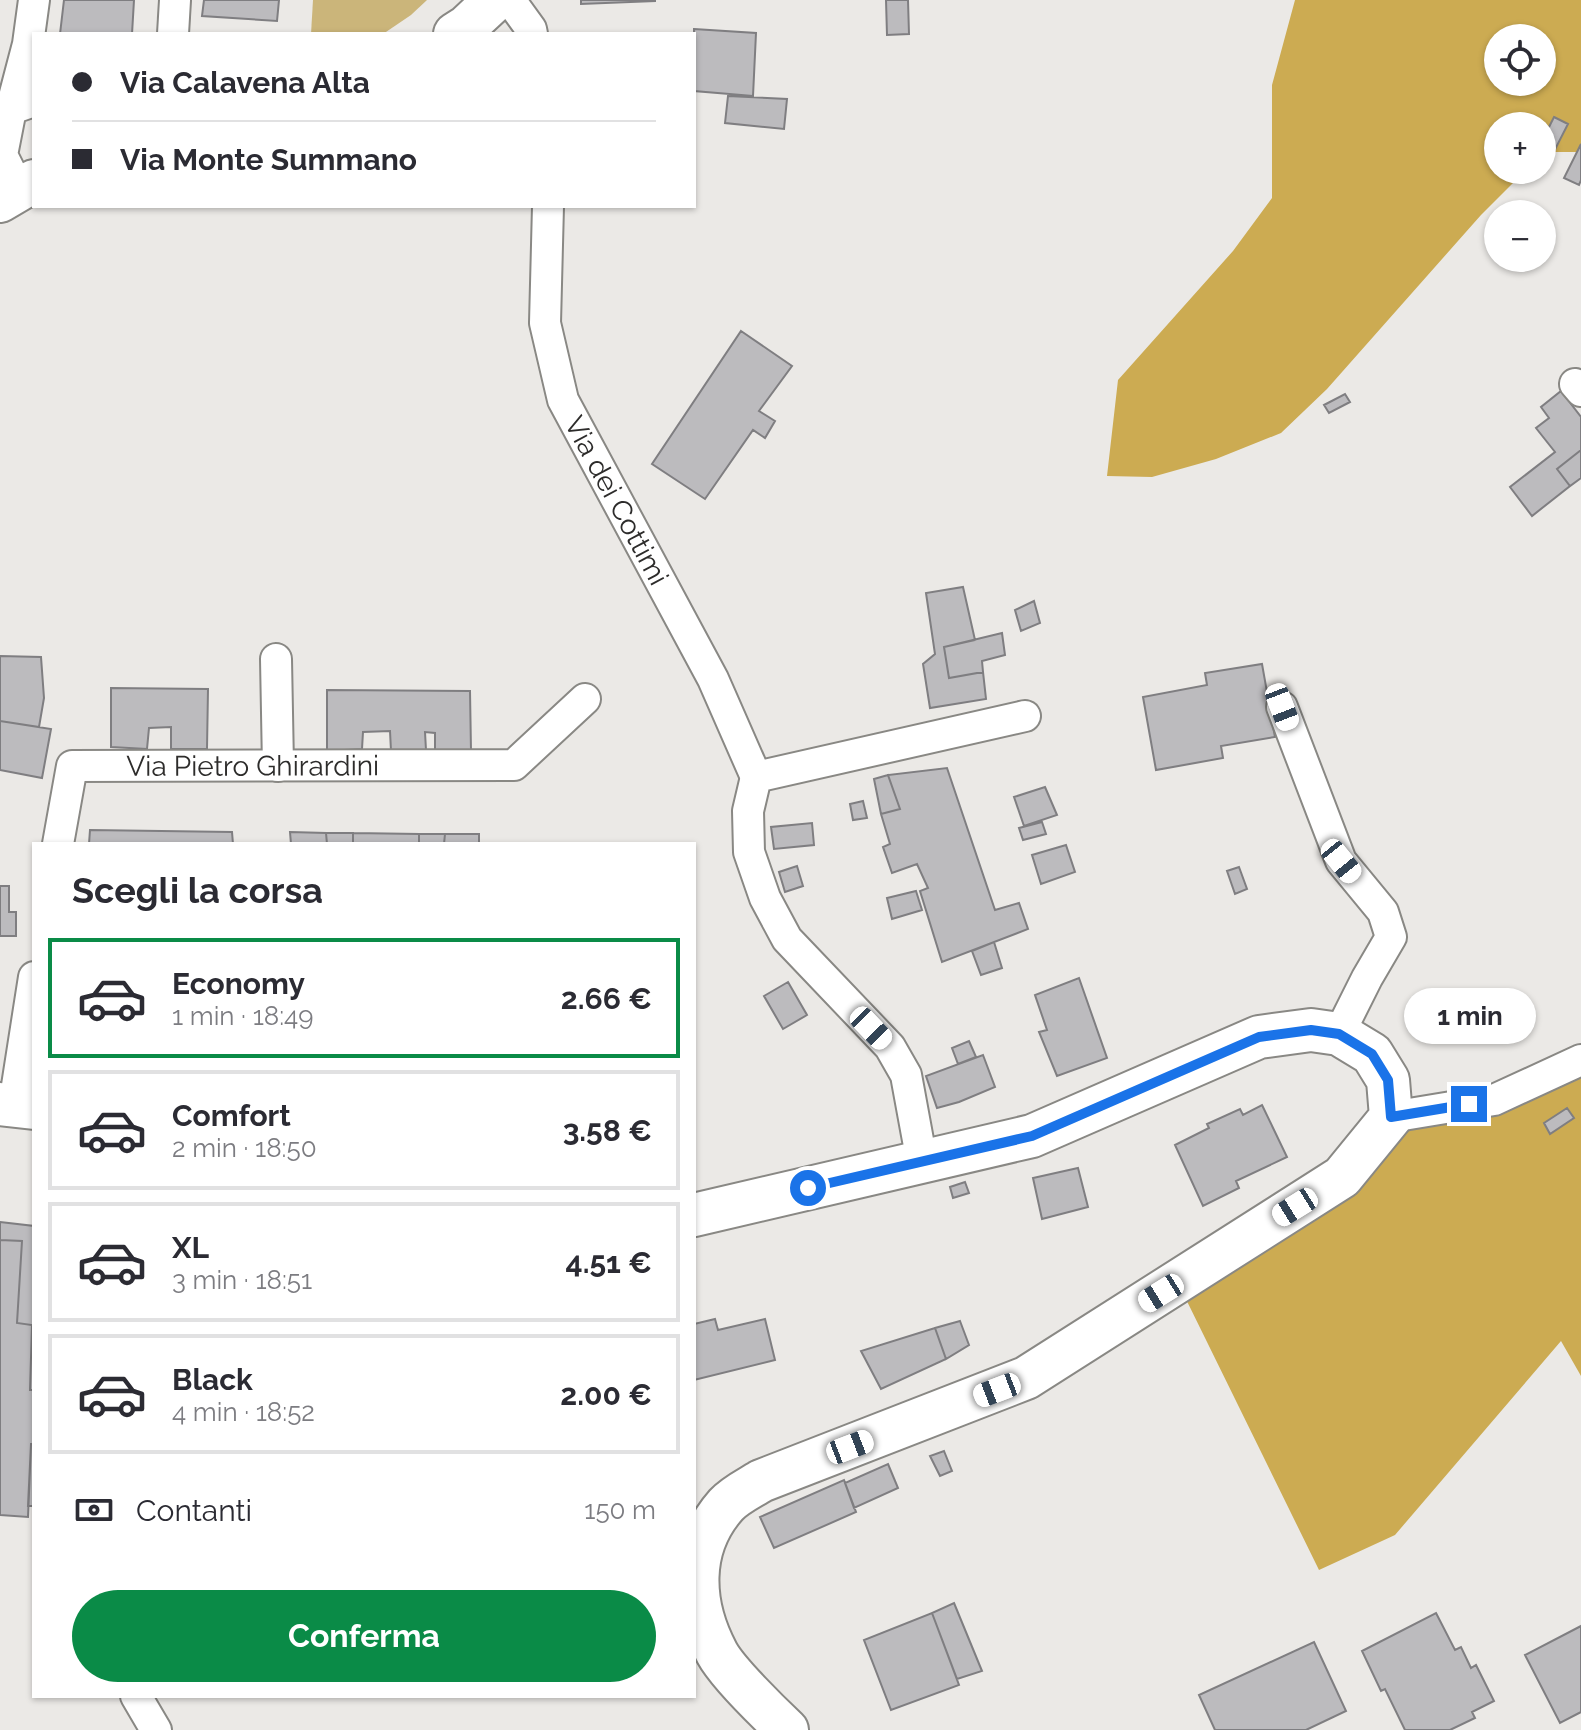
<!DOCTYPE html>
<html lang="it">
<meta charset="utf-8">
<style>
:root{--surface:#fff;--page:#f2f2f3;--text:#2b2b33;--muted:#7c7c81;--line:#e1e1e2;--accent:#0a8b47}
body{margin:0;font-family:Raleway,sans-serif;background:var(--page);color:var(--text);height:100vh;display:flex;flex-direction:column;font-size:30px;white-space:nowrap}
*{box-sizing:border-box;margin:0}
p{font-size:26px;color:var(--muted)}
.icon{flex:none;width:44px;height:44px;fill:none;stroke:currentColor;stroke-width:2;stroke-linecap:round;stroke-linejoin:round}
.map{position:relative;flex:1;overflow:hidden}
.side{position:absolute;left:32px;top:842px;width:664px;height:856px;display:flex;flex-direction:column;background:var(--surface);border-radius:0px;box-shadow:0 2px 6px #0004}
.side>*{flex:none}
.top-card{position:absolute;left:32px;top:32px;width:664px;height:176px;border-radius:0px;box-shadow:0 2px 6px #0004;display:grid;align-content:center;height:176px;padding:0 40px;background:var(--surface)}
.tools{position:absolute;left:1484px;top:24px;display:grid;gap:16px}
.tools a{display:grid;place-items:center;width:72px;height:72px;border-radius:50%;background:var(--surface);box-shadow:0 2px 6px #0004;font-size:40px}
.end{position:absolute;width:36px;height:36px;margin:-18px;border:10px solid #1a73e8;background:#fff;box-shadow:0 0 0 4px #fff}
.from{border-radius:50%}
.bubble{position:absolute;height:56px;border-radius:28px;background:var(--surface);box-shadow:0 2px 6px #0004;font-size:26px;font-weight:700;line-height:56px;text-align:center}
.car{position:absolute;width:24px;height:48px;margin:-24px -12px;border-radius:10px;box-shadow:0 0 6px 2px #0007;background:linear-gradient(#fff 24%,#345 0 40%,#fff 0 76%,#345 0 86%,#fff 0)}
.top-card b{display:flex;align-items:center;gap:28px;height:76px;font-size:30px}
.top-card b+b{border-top:2px solid var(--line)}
.top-card i{width:20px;height:20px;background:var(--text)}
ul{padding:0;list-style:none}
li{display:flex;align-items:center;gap:24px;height:120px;margin:0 16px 12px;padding:0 24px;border:4px solid var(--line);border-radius:0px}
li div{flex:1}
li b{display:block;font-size:30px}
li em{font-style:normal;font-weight:700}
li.active{border-color:var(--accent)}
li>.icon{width:72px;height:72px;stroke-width:1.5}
h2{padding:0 40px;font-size:36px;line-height:96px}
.pay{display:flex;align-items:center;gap:20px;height:88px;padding:0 40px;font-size:30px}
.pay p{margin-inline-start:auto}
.primary-button{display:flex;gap:16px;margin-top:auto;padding:16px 40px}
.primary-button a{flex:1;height:92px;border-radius:48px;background:var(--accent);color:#fff;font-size:32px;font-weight:700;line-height:92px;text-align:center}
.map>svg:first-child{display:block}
.green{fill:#cbb57a}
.forest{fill:#ccab52;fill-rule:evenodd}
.building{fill:#bcbbbe;stroke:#7f7e81;stroke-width:2}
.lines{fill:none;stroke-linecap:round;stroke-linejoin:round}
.street-casing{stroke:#898884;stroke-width:34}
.secondary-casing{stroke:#898884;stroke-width:46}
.street{stroke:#fff;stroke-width:30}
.secondary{stroke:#fff;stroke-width:42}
.route{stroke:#1a73e8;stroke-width:10}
.labels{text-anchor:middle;stroke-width:7;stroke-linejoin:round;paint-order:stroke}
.street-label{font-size:28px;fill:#2d2c2b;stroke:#f8f7f3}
</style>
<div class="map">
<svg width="1581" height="1730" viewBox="0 0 1581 1730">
<rect width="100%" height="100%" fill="#ebe9e6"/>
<!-- green -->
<path class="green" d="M313 0H427L411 15 383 34H311Z"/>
<!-- forest -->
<path class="forest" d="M1295 0H1581V152H1545L1542 155V126H1498V170H1526L1481 215 1327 389 1281 433 1216 459 1152 477 1107 476 1118 380 1233 251 1272 198V85ZM1498 38H1542V82H1498Z
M1581 1048V1376L1561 1341 1395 1535 1319 1570 1179 1285 1393 1116 1492 1100Z"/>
<!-- building -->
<path class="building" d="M64 0H134L132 34H60Z
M204 0H279L277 21 202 16Z
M581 0H655V1L581 4Z
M886 0H908L909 34 887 35Z
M694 29 756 33 753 96 694 91Z
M728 96 787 99 784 129 725 123Z
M1554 117 1568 124 1543 173 1537 170H1542V141Z
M1581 144V180L1579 185 1564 178Z
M741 331 792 366 759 411 775 421 765 438 753 430 705 499 652 464Z
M1561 391 1581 417V450L1557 469 1570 486 1532 516 1510 487 1555 452 1536 428 1549 418 1541 407Z
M1345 394 1350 402 1329 413 1324 405Z
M1581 450V478L1570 486 1557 469Z
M963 587 975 640 944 647 949 678 983 672 986 699 930 708 923 664 935 654 926 593Z
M1034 601 1040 623 1021 631 1015 610Z
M1002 633 1005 655 982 661 983 672 949 678 944 647Z
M0 656 41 657 44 698 39 727 0 721Z
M1262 664 1275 737 1221 746 1223 758 1156 770 1143 697 1207 685 1205 673Z
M111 688 208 689 207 749H171V727L149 728 147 749 111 747Z
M327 690 470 691 471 751 435 752V733L425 732 426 750 391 751 390 731 363 732 362 749 327 751Z
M0 721 51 729 42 778 0 770Z
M947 768 995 910 1019 903 1028 929 942 962 920 891 928 888 917 864 892 873 883 847 890 844 881 814 900 809 888 775Z
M888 775 900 809 881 814 874 779Z
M1045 787 1057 815 1024 826 1014 797Z
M863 801 867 818 853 820 850 804Z
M1042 822 1046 834 1023 840 1019 828Z
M812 823 814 845 774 849 771 827Z
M90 830 232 832 233 844H89Z
M290 832 326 833 327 844H291Z
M326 833H353V844H327Z
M353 833 419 834V844H353Z
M419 834H445L444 844H419Z
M445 834H479V844H444Z
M1066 845 1075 872 1041 884 1032 855Z
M797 866 803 886 785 892 779 872Z
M1239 867 1247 889 1235 894 1227 871Z
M0 886H9V912H16V936H0Z
M916 891 922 910 892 919 887 898Z
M994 942 1002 968 981 975 972 951Z
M1079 978 1107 1058 1057 1076 1039 1032 1047 1030 1035 995Z
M788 982 807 1015 783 1029 764 996Z
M969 1041 976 1057 958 1064 952 1048Z
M983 1055 995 1087 959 1102 937 1108 926 1076Z
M1262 1105 1287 1157 1236 1181 1239 1188 1203 1206 1175 1145 1209 1128 1207 1124 1240 1109 1243 1115Z
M1567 1108 1574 1118 1550 1134 1544 1123Z
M1078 1168 1088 1207 1042 1219 1033 1178Z
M965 1182 969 1193 953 1198 950 1187Z
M0 1222 34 1226V1390H30L32 1325 17 1323 22 1241 0 1240Z
M0 1240 22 1241 17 1323 32 1325 30 1390H34V1444H31L28 1517 0 1515Z
M715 1319 718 1330 765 1319 775 1360 694 1380V1324Z
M960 1321 969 1345 946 1359 935 1328Z
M935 1328 946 1359 881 1389 861 1351Z
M31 1444H34V1506H28Z
M944 1451 952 1471 940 1476 930 1456Z
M888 1464 898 1488 854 1508 845 1483Z
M844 1480 856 1512 774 1548 760 1517Z
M954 1603 982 1671 957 1679 932 1613Z
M932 1613 959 1685 891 1710 864 1640Z
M1436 1613 1455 1650 1461 1647 1471 1668 1476 1665 1494 1701 1472 1712 1475 1718 1450 1730H1405L1385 1689 1381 1691 1362 1651Z
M1581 1626V1712L1560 1723 1525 1655Z
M1314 1642 1346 1711 1306 1730H1215L1199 1695Z"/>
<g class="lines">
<!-- street casing -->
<g class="street-casing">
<g id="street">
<path d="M510 0 531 29 532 34"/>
<path d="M173 34 175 0"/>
<path d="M11 109 28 44 34 0"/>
<path d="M19 189 2 155 11 109 31 102"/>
<path id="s1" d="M548 206 545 323 563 400 713 679 756 777"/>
<path d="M1575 384 1581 391"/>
<path d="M276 659 278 766"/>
<path d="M1282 707 1341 861 1383 912 1391 937 1367 978 1339 1034"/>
<path id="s2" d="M58 844 72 766 514 765 585 699"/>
<path d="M14 1105 34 977"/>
<path d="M1391 1117 1494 1100 1581 1060"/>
<path d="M922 1162 906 1075 890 1047 787 939 765 898 749 852 748 811 756 777 1025 716"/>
<path d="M136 1696 156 1730"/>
</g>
</g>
<!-- secondary casing -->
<g class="secondary-casing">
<path id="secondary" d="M455 34 466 27 495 0
M0 201 34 181
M0 1104 34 1108
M694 1215 1032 1136 1259 1037 1311 1030 1339 1034 1372 1054 1388 1080 1391 1117 1342 1177 1026 1378 761 1481C750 1488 735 1495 726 1505 688 1548 691 1604 717 1653 728 1673 770 1714 787 1730"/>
</g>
<!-- street -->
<use href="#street" class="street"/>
<!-- secondary -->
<use href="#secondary" class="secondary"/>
</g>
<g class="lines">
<!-- route -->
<path class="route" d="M808 1188 1032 1136 1259 1037 1311 1030 1339 1034 1372 1054 1388 1080 1391 1117 1469 1104"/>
</g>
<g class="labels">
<!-- street labels -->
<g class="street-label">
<text dy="10" stroke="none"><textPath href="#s1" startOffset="310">Via dei Cottimi</textPath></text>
<text dy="10" stroke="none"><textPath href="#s2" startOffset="260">Via Pietro Ghirardini</textPath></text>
</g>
</g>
</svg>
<div class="tools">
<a><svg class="icon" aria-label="locate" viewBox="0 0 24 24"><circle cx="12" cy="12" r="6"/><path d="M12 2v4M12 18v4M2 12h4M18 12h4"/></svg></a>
<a>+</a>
<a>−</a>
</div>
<i class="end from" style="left:808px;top:1188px"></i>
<i class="end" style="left:1469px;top:1104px"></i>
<div class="bubble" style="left:1404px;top:988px;width:132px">1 min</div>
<i class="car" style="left:1282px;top:707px;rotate:159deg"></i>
<i class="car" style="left:1341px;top:861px;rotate:141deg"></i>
<i class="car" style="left:871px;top:1028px;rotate:136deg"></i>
<i class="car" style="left:1295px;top:1207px;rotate:238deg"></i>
<i class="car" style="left:1161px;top:1293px;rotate:238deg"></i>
<i class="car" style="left:997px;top:1390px;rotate:249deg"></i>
<i class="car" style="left:850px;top:1447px;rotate:69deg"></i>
<div class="top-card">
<b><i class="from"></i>Via Calavena Alta</b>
<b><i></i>Via Monte Summano</b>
</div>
<section class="side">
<h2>Scegli la corsa</h2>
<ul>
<li class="active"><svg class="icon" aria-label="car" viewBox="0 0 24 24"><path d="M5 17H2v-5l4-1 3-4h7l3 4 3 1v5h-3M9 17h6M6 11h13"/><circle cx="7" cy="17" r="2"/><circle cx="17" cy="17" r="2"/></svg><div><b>Economy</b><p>1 min · 18:49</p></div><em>2.66 €</em></li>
<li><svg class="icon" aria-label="car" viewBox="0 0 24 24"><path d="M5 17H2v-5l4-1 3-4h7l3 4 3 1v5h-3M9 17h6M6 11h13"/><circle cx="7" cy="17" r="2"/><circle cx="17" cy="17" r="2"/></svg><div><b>Comfort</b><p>2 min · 18:50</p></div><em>3.58 €</em></li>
<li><svg class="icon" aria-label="car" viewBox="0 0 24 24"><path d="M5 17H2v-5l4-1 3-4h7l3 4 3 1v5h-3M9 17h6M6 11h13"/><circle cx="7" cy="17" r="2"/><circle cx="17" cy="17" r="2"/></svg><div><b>XL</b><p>3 min · 18:51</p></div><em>4.51 €</em></li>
<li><svg class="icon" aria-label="car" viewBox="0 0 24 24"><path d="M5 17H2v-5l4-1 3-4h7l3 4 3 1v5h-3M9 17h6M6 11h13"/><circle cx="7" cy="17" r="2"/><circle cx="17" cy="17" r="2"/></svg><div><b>Black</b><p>4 min · 18:52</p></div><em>2.00 €</em></li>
</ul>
<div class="pay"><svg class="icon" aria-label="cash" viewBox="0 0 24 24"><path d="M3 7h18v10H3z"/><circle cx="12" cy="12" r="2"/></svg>Contanti<p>150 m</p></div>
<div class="primary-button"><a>Conferma</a></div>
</section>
</div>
